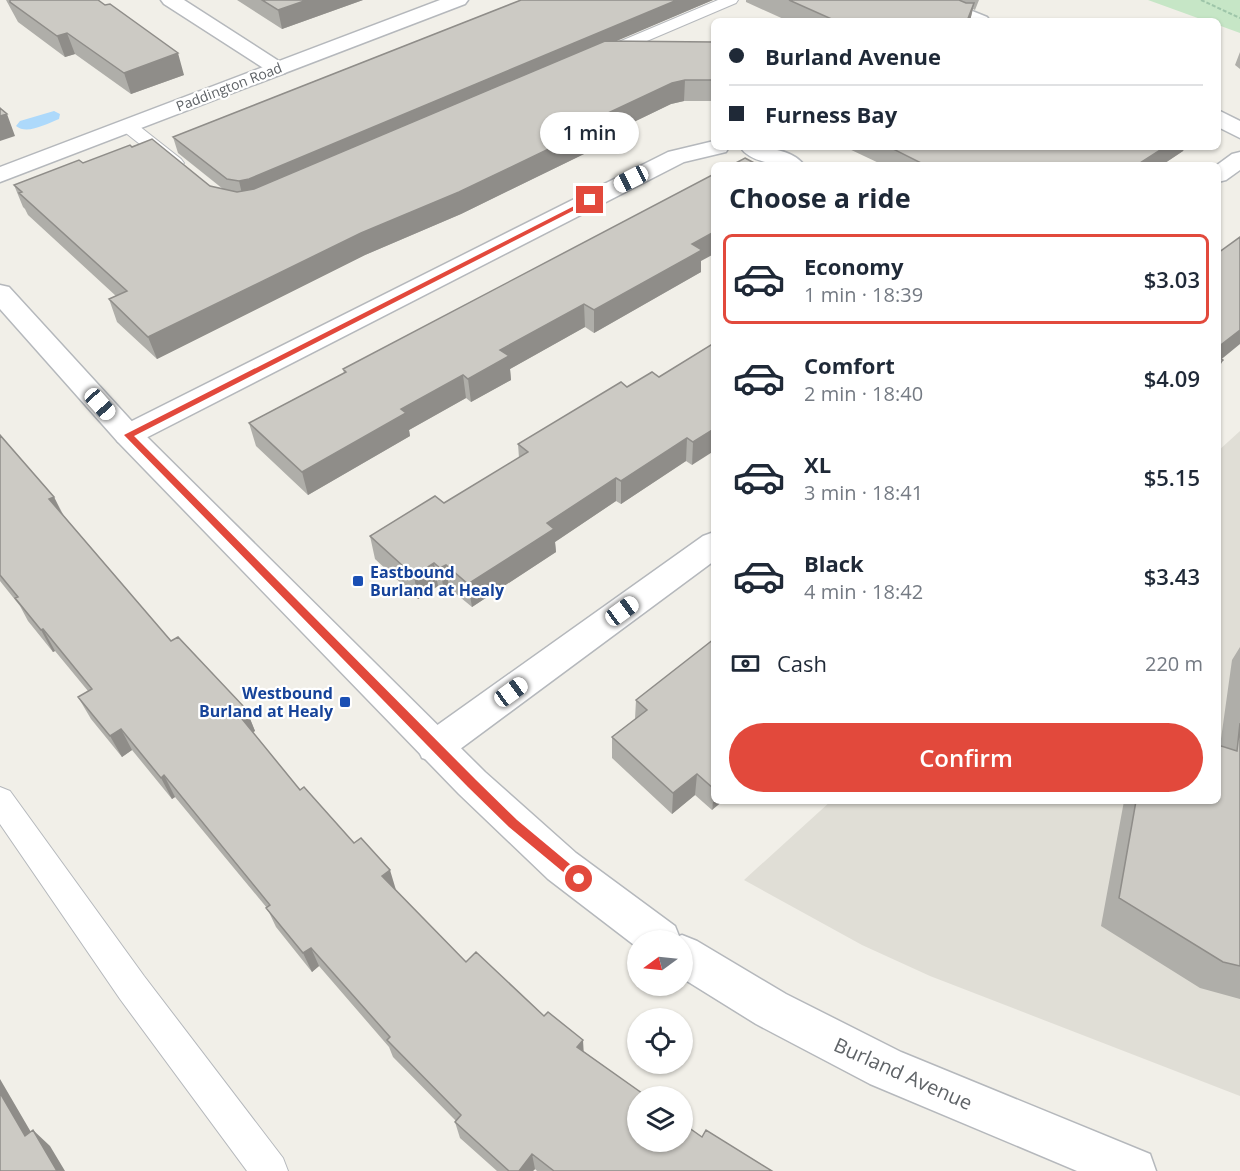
<!DOCTYPE html>
<meta charset="utf-8">
<style>
:root{--surface:#fff;--page:#f6f6f7;--text:#1f2937;--muted:#747a83;--line:#e0e1e3;--accent:#e2493c}
body{margin:0;font-family:"Open Sans",sans-serif;background:var(--page);color:var(--text);height:100vh;display:flex;flex-direction:column;font-size:22px;white-space:nowrap}
*{box-sizing:border-box;margin:0}
p{font-size:20px;color:var(--muted)}
.icon{flex:none;width:33px;height:33px;fill:none;stroke:currentColor;stroke-width:2;stroke-linecap:round;stroke-linejoin:round}
.map{position:relative;flex:1;overflow:hidden}
.drawer{position:absolute;left:711px;top:162px;width:510px;height:642px;display:flex;flex-direction:column;background:var(--surface);border-radius:9px;box-shadow:0 2px 4px #0004}
.drawer>*{flex:none}
.top-card{position:absolute;left:711px;top:18px;width:510px;height:132px;border-radius:9px;box-shadow:0 2px 4px #0004;display:grid;align-content:center;height:132px;padding:0 18px;background:var(--surface)}
.needle{width:39px;rotate:255deg}
.fabs{position:absolute;left:627px;top:930px;display:grid;gap:12px}
.fabs a{display:grid;place-items:center;width:66px;height:66px;border-radius:50%;background:var(--surface);box-shadow:0 2px 4px #0004;font-size:30px}
.end{position:absolute;width:27px;height:27px;margin:-14px;border:8px solid #e2493c;background:#fff;box-shadow:0 0 0 3px #fff}
.from{border-radius:50%}
.bubble{position:absolute;height:42px;border-radius:21px;background:var(--surface);box-shadow:0 2px 4px #0004;font-size:20px;font-weight:600;line-height:42px;text-align:center}
.car{position:absolute;width:18px;height:36px;margin:-18px -9px;border-radius:8px;box-shadow:0 0 4px 2px #0007;background:linear-gradient(#fff 24%,#345 0 40%,#fff 0 76%,#345 0 86%,#fff 0)}
.top-card b{display:flex;align-items:center;gap:21px;height:57px;font-size:22px}
.top-card b+b{border-top:2px solid var(--line)}
.top-card i{width:15px;height:15px;background:var(--text)}
ul{padding:0;list-style:none}
li{display:flex;align-items:center;gap:18px;height:90px;margin:0 12px 9px;padding:0 6px;border:3px solid transparent;border-radius:9px}
li div{flex:1}
li b{display:block;font-size:22px}
li em{font-style:normal;font-weight:600}
li.active{border-color:var(--accent)}
li>.icon{width:54px;height:54px;stroke-width:1.5}
h2{padding:0 18px;font-size:27px;line-height:72px}
.pay{display:flex;align-items:center;gap:15px;height:66px;padding:0 18px;font-size:22px}
.pay p{margin-inline-start:auto}
.primary-button{display:flex;gap:12px;margin-top:auto;padding:12px 18px}
.primary-button a{flex:1;height:69px;border-radius:36px;background:var(--accent);color:#fff;font-size:24px;font-weight:600;line-height:69px;text-align:center}
.map>svg:first-child{display:block}
.education{fill:#e0ded6}
.green{fill:#c6e6c6}
.water{fill:#add9fb}
.lines{fill:none;stroke-linecap:round;stroke-linejoin:round}
.service-casing{stroke:#b5b8bc;stroke-width:2}
.minor-casing{stroke:#b5b8bc;stroke-width:3}
.tertiary-casing{stroke:#b5b8bc;stroke-width:3}
.path{stroke:#9ec5a9;stroke-width:2;stroke-dasharray:4 2;stroke-linecap:butt}
.service{fill:#fff;fill-rule:evenodd}
.minor{fill:#fff;fill-rule:evenodd}
.tertiary{fill:#fff;fill-rule:evenodd}
.wall{fill:#afaea9}
.shaded-wall{fill:#8f8d89}
.building{fill:#cccac4;stroke:#8f8d89;stroke-width:1.5}
.route{fill:#e2493c}
.transit-dot{fill:#1a4fb4;stroke:#fff;stroke-width:2}
.labels{text-anchor:middle;stroke-width:4.5;stroke-linejoin:round;paint-order:stroke}
.far-street-label{font-size:14px;fill:#5f6367;stroke:#fff}
.transit-label{font-size:16px;font-weight:bold;fill:#164399;stroke:#fff;text-anchor:start}
.near-street-label{font-size:20px;fill:#5f6367;stroke:#fff}
</style>
<div class="map">
<svg width="1240" height="1171" viewBox="0 0 1240 1171">
<rect width="100%" height="100%" fill="#f1efe8"/>
<!-- education -->
<path class="education" d="M1240 431V1096L930 976 862 945 744 880 831 801H1218V451Z"/>
<!-- green -->
<path class="green" d="M1148 0H1240V33L1218 25V21H1206Z"/>
<!-- water -->
<path class="water" d="M54 111 60 114 59 119C46 124 27 135 16 126L20 121Z"/>
<g class="lines">
<!-- service casing -->
<g class="service-casing">
<path id="service" d="M718 0H738L736 3 607 58 601 60 593 55 595 52Z
M128 121 134 122 181 159 184 163 181 167H169L122 130 119 126 122 122Z
M0 787 10 791 144 976 283 1158 288 1171H247L120 999 0 824Z"/>
</g>
<!-- minor casing -->
<g class="minor-casing">
<path id="minor" d="M161 0H184L285 65 288 69 285 73 278 75 271 73 164 4Z
M918 0H945L987 17 990 21H963L921 4Z
M1218 110 1240 121V138L1218 127Z
M714 141V147H729L726 152 684 162 138 442 128 445 118 442 113 435 118 428 668 152Z
M740 147C759 147 791 147 804 165 784 165 752 165 740 147Z
M1240 152V170L1226 180 1218 182 1217 165 1232 154Z
M714 532V561L448 758 435 762 422 758 417 747 422 736 703 536Z"/>
</g>
<!-- tertiary casing -->
<g class="tertiary-casing">
<path id="tertiary" d="M440 0H468L465 4 0 182V167Z
M0 285 9 287 138 428 485 772 576 853 675 926 679 936 682 935 697 941 786 994 901 1052 1150 1154 1156 1171H1077L870 1084 756 1024 682 978V940H638V948L548 879 459 794 118 442 0 309Z"/>
</g>
<!-- path -->
<path class="path" d="M1201 0 1240 18"/>
<!-- service -->
<use href="#service" class="service"/>
<!-- minor -->
<use href="#minor" class="minor"/>
<!-- tertiary -->
<use href="#tertiary" class="tertiary"/>
</g>
<!-- wall -->
<path class="wall" d="M6 0H98L184 75 131 94 75 54 65 57 18 22Z
M237 0H363L282 29Z
M521 0H713L615 41 714 42V101H684L671 104 584 146V154L461 214 365 255 157 359 117 322 109 299 116 296 28 215 25 209 23 207 14 185 132 147 210 186 223 189 178 153 173 137Z
M746 0H979L975 10 973 9 970 21H788L746 2Z
M1240 52V69L1235 65Z
M845 147H1185L1183 151 1162 165H883Z
M701 261V272L594 333 585 327 510 369 511 380 471 402 466 398 409 430 410 436 308 495 256 446 249 423 344 373 343 369Z
M714 343 692 465 686 461 621 504 616 501 555 542 556 552 472 607 449 588 444 591 438 586 418 599 375 559 370 536 444 503 519 458 518 444 627 387 659 377Z
M0 435 54 497 64 516 171 641 246 709 255 731 253 732 300 790 396 890 466 962 583 1051 702 1137 772 1171H537L535 1169 533 1171H497L460 1138 455 1122 456 1121 393 1057 389 1047 319 966 312 972 276 927 267 908 175 797 172 799 132 750 122 757 91 719 78 697 88 691 55 651 53 652 28 621 20 606 0 581Z
M714 639V801L712 810 695 795 672 814 612 758V737L635 719 636 700Z
M1240 647V999L1200 988 1101 926 1124 801H1218L1220 746 1232 660Z"/>
<!-- shaded-wall -->
<path class="shaded-wall" d="M307 0H363L282 29 278 10Z
M677 0H713L253 196 243 198 239 181Z
M974 3 970 21H967Z
M67 33 75 54 65 57 57 36Z
M178 53 184 75 131 94 124 73Z
M685 80 684 101 671 104 584 146V154L461 214 365 255 157 359 148 337 576 128 672 83Z
M7 114 15 136 0 141V116Z
M1165 147H1185L1183 151 1162 165H1137Z
M714 232V254L701 261V272L594 333V310L692 244Z
M584 304 585 327 510 369 511 380 471 402 468 379 500 350Z
M1240 330V344L1218 362V347Z
M1223 360 1218 370V364Z
M463 375 466 398 409 430 410 436 308 495 302 472 401 409Z
M714 429V451L692 465 693 442Z
M687 438 686 461 621 504V481Z
M616 478V501L555 542 556 552 472 607 468 584 547 523Z
M54 497 65 520 49 499Z
M434 563 438 586 418 599 414 576Z
M446 565 449 588 444 591 440 568Z
M43 629 55 651 53 652 41 630Z
M246 709 255 731 247 736 238 714Z
M121 729 132 750 122 757 110 736Z
M697 774 695 795 672 814 673 793Z
M164 775 175 797 172 799 161 778Z
M714 793V801H723L712 810Z
M390 870 396 890 382 876Z
M311 948 319 966 312 972 303 953Z
M583 1040 584 1057 577 1047Z
M0 1079 42 1151 25 1136 0 1093Z
M33 1130 50 1146 65 1171H57Z
M532 1154 535 1169 533 1171H519Z"/>
<!-- building -->
<path class="building" d="M10 0H98L105 5 110 4 178 53 124 73 67 33 57 36 10 2Z
M262 0H307L278 10Z
M521 0H677L249 179 239 181 227 179 173 137Z
M789 0H959L966 3H974L967 21H836Z
M605 41 714 42V80H685L672 83 576 128 584 132 459 192 361 233 148 337 109 299 127 291 19 193 22 192 14 185 79 160 83 163 130 145 132 147 152 139 210 186 237 192 254 189Z
M0 108 7 114 0 116Z
M894 147H1165L1137 165H925L895 150 898 149Z
M745 158 758 165H732Z
M714 174V232L692 244 702 250 594 310 584 304 500 350 509 356 468 379 463 375 401 409 406 413 302 472 249 423 346 372 343 369Z
M1240 237V330L1218 347V253Z
M714 343V429L693 442 687 438 621 481 616 478 547 523 554 529 468 584 446 565 440 568 434 563 414 576 370 536 435 496 444 503 528 452 518 444 621 382 627 387 652 372 659 377Z
M1218 357 1223 360 1218 364Z
M0 435 54 497 49 499 171 641 178 637 246 709 238 714 300 790 304 787 354 843 361 838 390 870 382 876 466 962 476 952 544 1016 548 1012 583 1040 577 1047 646 1096H638V1142H682V1123L702 1137 706 1130 772 1171H554L532 1154 519 1171H509L455 1122 461 1115 387 1040 390 1037 311 948 303 953 266 908 270 905 164 775 161 778 121 729 110 736 78 697 92 689 43 629 41 630 15 598 18 597 0 575Z
M714 639V789L697 774 673 793 612 737 647 710 636 700Z
M1240 723V966L1223 962 1119 898 1136 801H1218V745L1237 751Z
M0 1093 25 1136 33 1130 57 1171H0Z"/>
<!-- route -->
<path class="route" d="M588 199 594 200 134 436 476 780 517 820 583 875V883L579 885 509 827 468 787 124 435Z"/>
<!-- markers -->
<g class="transit-dot">
<rect x="352" y="575" width="12" height="12" rx="3"/>
<rect x="339" y="696" width="12" height="12" rx="3"/>
</g>
<g class="labels">
<!-- far-street labels -->
<g class="far-street-label">
<text transform="translate(229 87) rotate(-21)" y="5">Paddington Road</text>
</g>
<!-- transit labels -->
<g class="transit-label">
<text x="370" y="578">Eastbound<tspan x="370" dy="18">Burland at Healy</tspan></text>
<text x="333" y="699" text-anchor="end">Westbound<tspan x="333" dy="18">Burland at Healy</tspan></text>
</g>
<!-- near-street labels -->
<g class="near-street-label">
<text transform="translate(903 1074) rotate(24)" y="7">Burland Avenue</text>
</g>
</g>
</svg>
<div class="fabs">
<a><svg class="needle" viewBox="-14 -14 28 28"><path d="M0-13l5 13h-10z" fill="#e53935"/><path d="M0 13l5-13h-10z" fill="#747a83"/></svg></a>
<a><svg class="icon" aria-label="locate" viewBox="0 0 24 24"><circle cx="12" cy="12" r="6"/><path d="M12 2v4M12 18v4M2 12h4M18 12h4"/></svg></a>
<a><svg class="icon" aria-label="layers" viewBox="0 0 24 24"><path d="M12 4l9 5-9 5-9-5zM3 14l9 5 9-5"/></svg></a>
</div>
<i class="end from" style="left:579px;top:879px"></i>
<i class="end" style="left:590px;top:200px"></i>
<div class="bubble" style="left:540px;top:112px;width:99px">1 min</div>
<i class="car" style="left:631px;top:179px;rotate:243deg"></i>
<i class="car" style="left:100px;top:404px;rotate:138deg"></i>
<i class="car" style="left:622px;top:611px;rotate:54deg"></i>
<i class="car" style="left:511px;top:692px;rotate:54deg"></i>
<div class="top-card">
<b><i class="from"></i>Burland Avenue</b>
<b><i></i>Furness Bay</b>
</div>
<section class="drawer">
<h2>Choose a ride</h2>
<ul>
<li class="active"><svg class="icon" aria-label="car" viewBox="0 0 24 24"><path d="M5 17H2v-5l4-1 3-4h7l3 4 3 1v5h-3M9 17h6M6 11h13"/><circle cx="7" cy="17" r="2"/><circle cx="17" cy="17" r="2"/></svg><div><b>Economy</b><p>1 min · 18:39</p></div><em>$3.03</em></li>
<li><svg class="icon" aria-label="car" viewBox="0 0 24 24"><path d="M5 17H2v-5l4-1 3-4h7l3 4 3 1v5h-3M9 17h6M6 11h13"/><circle cx="7" cy="17" r="2"/><circle cx="17" cy="17" r="2"/></svg><div><b>Comfort</b><p>2 min · 18:40</p></div><em>$4.09</em></li>
<li><svg class="icon" aria-label="car" viewBox="0 0 24 24"><path d="M5 17H2v-5l4-1 3-4h7l3 4 3 1v5h-3M9 17h6M6 11h13"/><circle cx="7" cy="17" r="2"/><circle cx="17" cy="17" r="2"/></svg><div><b>XL</b><p>3 min · 18:41</p></div><em>$5.15</em></li>
<li><svg class="icon" aria-label="car" viewBox="0 0 24 24"><path d="M5 17H2v-5l4-1 3-4h7l3 4 3 1v5h-3M9 17h6M6 11h13"/><circle cx="7" cy="17" r="2"/><circle cx="17" cy="17" r="2"/></svg><div><b>Black</b><p>4 min · 18:42</p></div><em>$3.43</em></li>
</ul>
<div class="pay"><svg class="icon" aria-label="cash" viewBox="0 0 24 24"><path d="M3 7h18v10H3z"/><circle cx="12" cy="12" r="2"/></svg>Cash<p>220 m</p></div>
<div class="primary-button"><a>Confirm</a></div>
</section>
</div>
